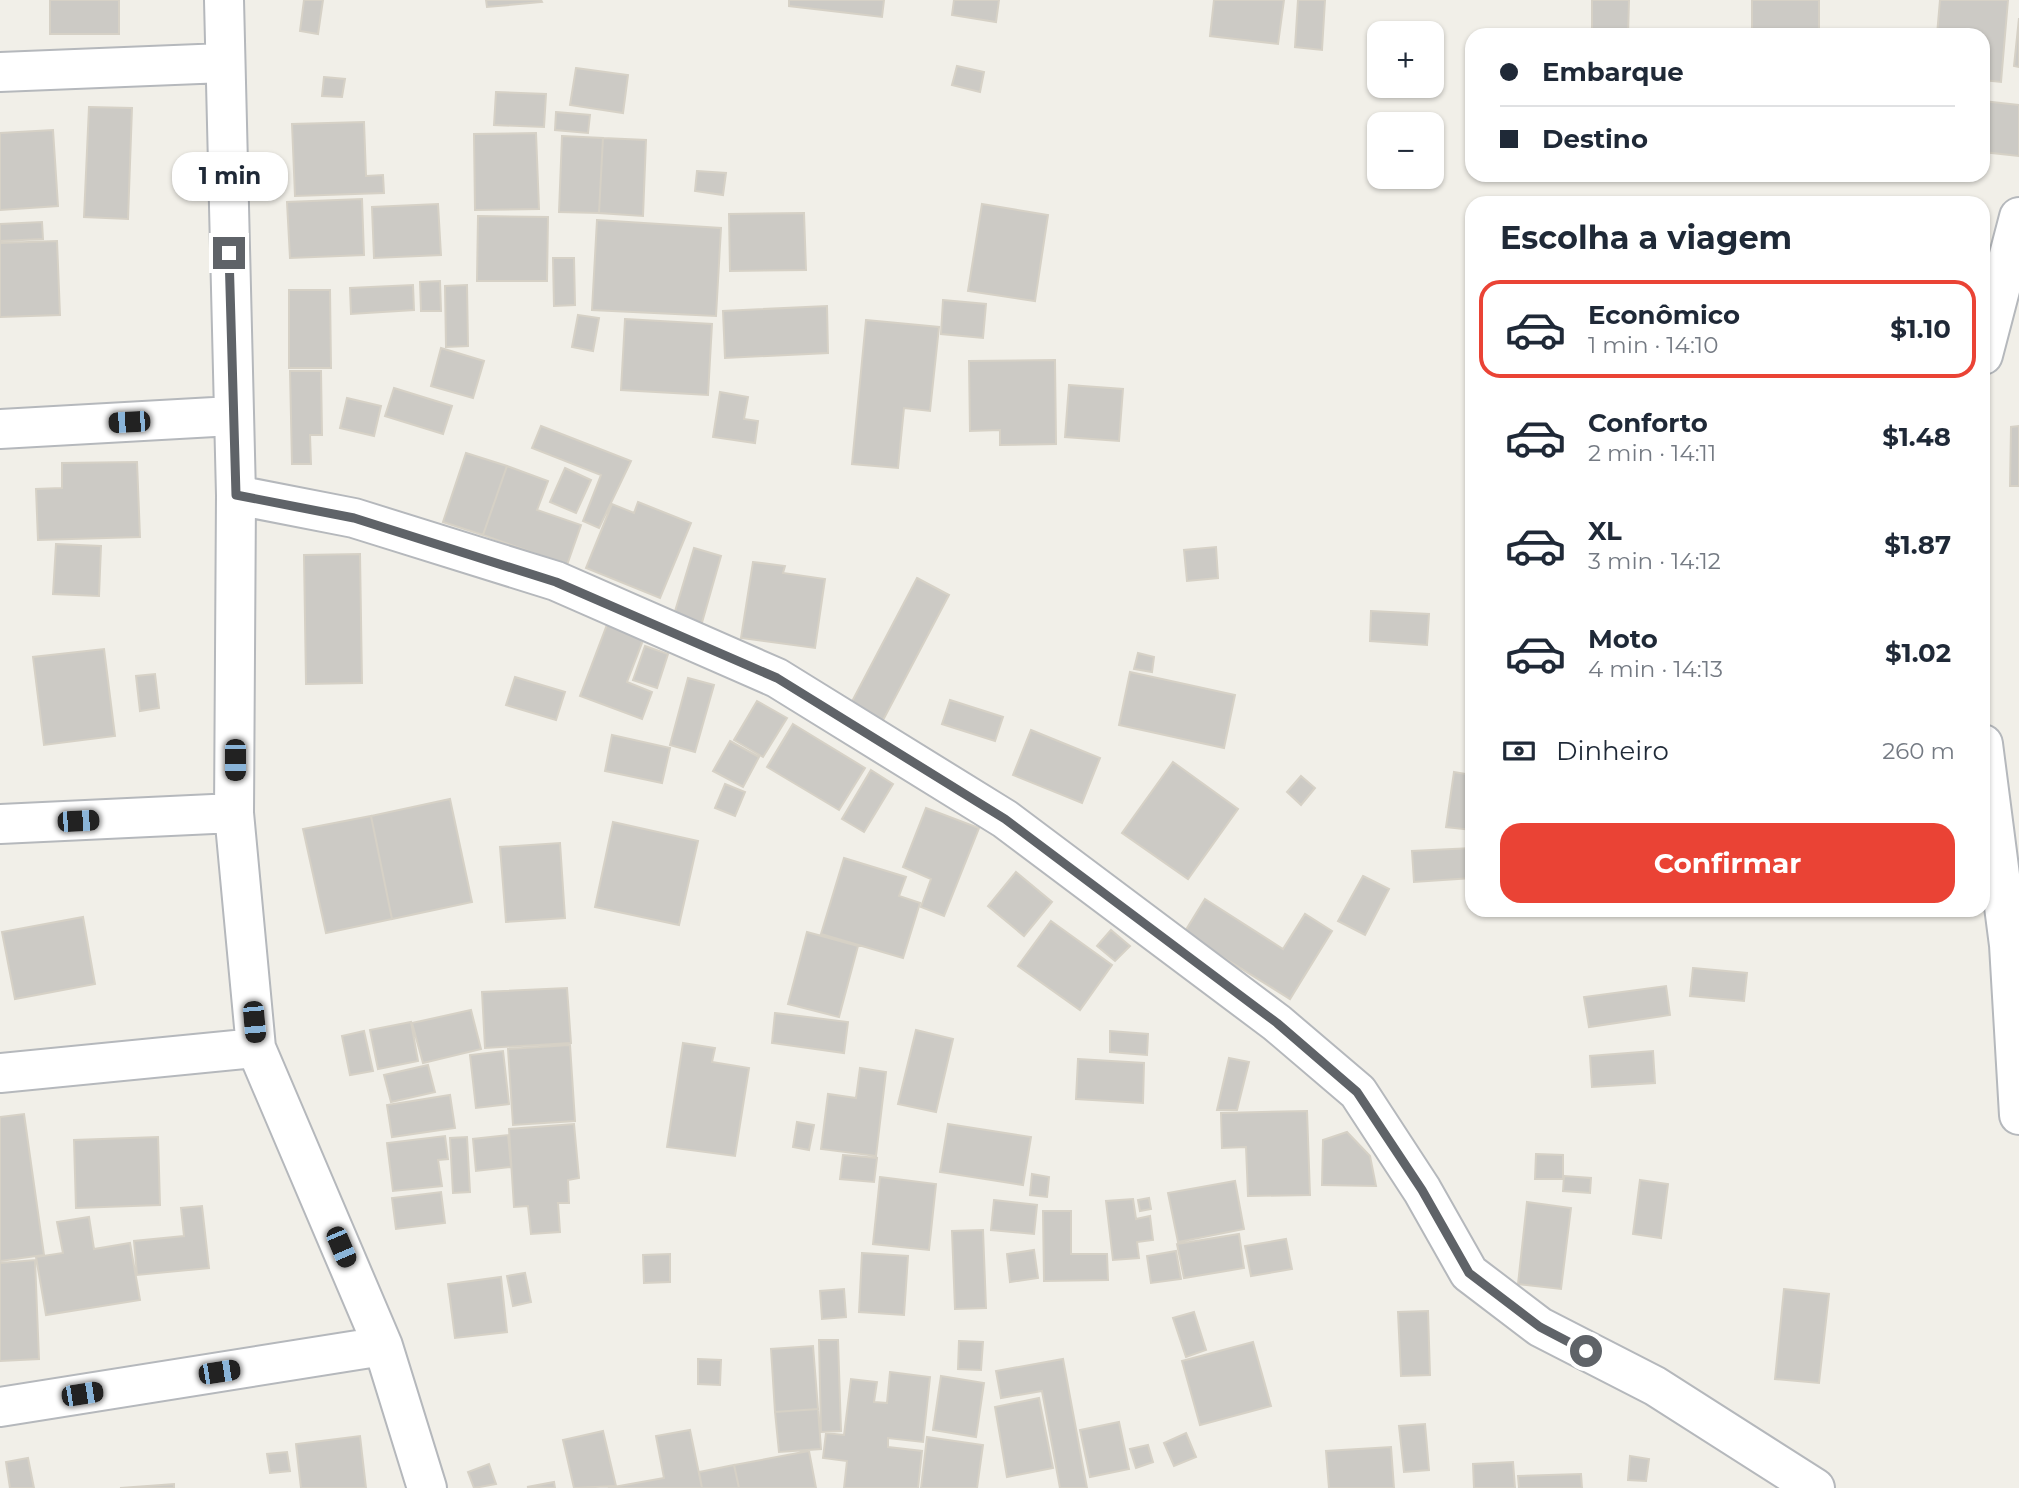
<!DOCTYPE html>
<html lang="pt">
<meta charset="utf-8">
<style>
:root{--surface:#fff;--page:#f6f6f7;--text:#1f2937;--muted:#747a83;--line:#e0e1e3;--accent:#ea4335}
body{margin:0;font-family:Montserrat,sans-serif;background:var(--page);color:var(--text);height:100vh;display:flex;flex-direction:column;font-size:26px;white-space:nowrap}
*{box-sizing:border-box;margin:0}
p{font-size:23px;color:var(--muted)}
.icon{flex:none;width:38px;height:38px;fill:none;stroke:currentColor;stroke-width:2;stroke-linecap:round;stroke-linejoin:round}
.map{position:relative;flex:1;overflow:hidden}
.sheet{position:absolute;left:1465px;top:196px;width:525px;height:721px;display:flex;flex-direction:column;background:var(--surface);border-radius:21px;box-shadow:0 2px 5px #0004}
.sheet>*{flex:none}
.guide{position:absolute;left:1465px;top:28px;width:525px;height:154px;border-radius:21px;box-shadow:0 2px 5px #0004;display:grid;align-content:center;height:154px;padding:0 35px;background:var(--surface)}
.controls{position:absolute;left:1367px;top:21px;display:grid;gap:14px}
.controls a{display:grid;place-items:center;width:77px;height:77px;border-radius:14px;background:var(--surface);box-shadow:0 2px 5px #0004;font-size:35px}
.end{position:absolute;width:32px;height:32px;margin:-16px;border:9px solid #5f6368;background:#fff;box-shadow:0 0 0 4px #fff}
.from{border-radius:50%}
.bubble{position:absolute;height:49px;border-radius:21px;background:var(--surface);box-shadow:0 2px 5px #0004;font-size:23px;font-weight:700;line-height:49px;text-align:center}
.car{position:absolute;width:21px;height:42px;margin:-21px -10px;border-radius:9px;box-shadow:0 0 5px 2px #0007;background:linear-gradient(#222 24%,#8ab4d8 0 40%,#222 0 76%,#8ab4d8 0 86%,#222 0)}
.guide b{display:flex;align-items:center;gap:24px;height:66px;font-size:26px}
.guide b+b{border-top:2px solid var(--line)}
.guide i{width:18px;height:18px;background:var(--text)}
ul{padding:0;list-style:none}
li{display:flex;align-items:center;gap:21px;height:98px;margin:0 14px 10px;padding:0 21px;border:4px solid transparent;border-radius:21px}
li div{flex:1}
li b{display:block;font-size:26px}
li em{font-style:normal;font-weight:700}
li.selected{border-color:var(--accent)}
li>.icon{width:63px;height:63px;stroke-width:1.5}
h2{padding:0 35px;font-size:32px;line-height:84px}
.pay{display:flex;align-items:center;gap:18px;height:77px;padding:0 35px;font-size:26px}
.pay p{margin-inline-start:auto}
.action{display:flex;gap:14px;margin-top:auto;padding:14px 35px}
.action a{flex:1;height:80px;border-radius:21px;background:var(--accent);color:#fff;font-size:28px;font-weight:700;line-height:80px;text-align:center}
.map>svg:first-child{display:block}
.building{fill:#cccac5;stroke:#d6d1c6;stroke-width:2}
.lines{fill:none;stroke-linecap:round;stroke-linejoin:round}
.street-casing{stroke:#b5b8bc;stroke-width:42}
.street{stroke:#fff;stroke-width:38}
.route{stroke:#5f6368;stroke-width:9}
</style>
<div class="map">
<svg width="2019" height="1488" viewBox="0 0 2019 1488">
<rect width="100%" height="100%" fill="#f1efe8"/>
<!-- building -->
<path class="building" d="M50 0H119V34H50Z
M304 0H323L318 34 300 31Z
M486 0H541L542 2 487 7Z
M789 0H884L882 17 789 6Z
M954 0H999L996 22 952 15Z
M1214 0H1284L1278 44 1210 36Z
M1298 0H1325L1322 50 1295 47Z
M1592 0H1629L1628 35H1592Z
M1752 0H1819V35H1752Z
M1940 0H2008L2001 82 1983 80V35H1937Z
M2019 18V67L2014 66Z
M957 66 984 72 980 92 952 85Z
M576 68 628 75 623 113 570 105Z
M324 77 345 79 342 97 322 96Z
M496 92 546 94 544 127 494 125Z
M1983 101 2019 105V156L1983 152Z
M89 107 132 108 128 219 84 217Z
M556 112 590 115 588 133 555 130Z
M364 122 366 176 383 175 384 193 295 196 292 124Z
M53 130 58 206 0 210V133Z
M536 133 539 209 475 210 474 134Z
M562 136 603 138 599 213 559 212Z
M603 138 646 140 643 216 599 213Z
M697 171 726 173 723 195 695 191Z
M362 199 364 255 290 258 287 202Z
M438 204 441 255 374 258 372 207Z
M982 204 1048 215 1035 301 968 291Z
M804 213 806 270 730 271 729 214Z
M478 216 548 217 547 281H477Z
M597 220 721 228 716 316 592 310Z
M42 222 43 239 0 241V224Z
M57 241 60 315 0 317V243Z
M553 258H574L575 305 554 306Z
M440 281 441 311H421L420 282Z
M413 285 414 310 351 314 350 288Z
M467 285 468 346 446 347 445 286Z
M289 290H330L331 368H289Z
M943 300 986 304 983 338 941 334Z
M827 306 828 353 725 358 723 311Z
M578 315 599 318 593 351 572 347Z
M625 319 712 324 708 395 621 390Z
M866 320 939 327 930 411 904 408 898 468 852 464Z
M441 348 484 361 473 398 431 386Z
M1055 360 1056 444 1000 445V430L970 431 969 361Z
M290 371H321L322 435H310L311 464H292Z
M1069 385 1123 389 1119 441 1065 437Z
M394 388 452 406 443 434 385 416Z
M720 392 748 397 744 419 758 421 755 443 713 437Z
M347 398 381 406 374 436 340 428Z
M541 426 631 461 599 528 583 521 601 475 532 448Z
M2019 426V486H2010L2011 427Z
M466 453 507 466 483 535 443 522Z
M137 462 140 537 38 540 36 489 62 488V463Z
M507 466 548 481 537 510 581 525 567 565 483 535Z
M565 468 591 480 576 513 550 502Z
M638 502 691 523 660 598 586 568 612 504 634 513Z
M56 544 101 546 99 596 53 594Z
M1216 547 1218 578 1187 581 1184 550Z
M694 548 721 556 701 626 673 618Z
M360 554 362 683 306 684 304 555Z
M753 562 785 566 783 573 825 579 815 648 741 638Z
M917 578 949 595 880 726 848 709Z
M1371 611 1429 614 1427 645 1370 641Z
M608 622 645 635 627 682 652 692 642 719 580 696Z
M645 646 668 654 657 688 633 680Z
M104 649 115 736 44 745 33 657Z
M1138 653 1154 657 1152 672 1134 669Z
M1130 672 1235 695 1224 748 1119 725Z
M155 674 159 708 140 711 136 676Z
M515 677 565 692 556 720 506 705Z
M688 678 714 685 695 752 670 745Z
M950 700 1003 717 995 741 942 724Z
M757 701 787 718 763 757 734 740Z
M793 724 865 768 839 810 767 767Z
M1031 730 1100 758 1082 803 1013 775Z
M612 735 670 748 662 783 605 771Z
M730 741 759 757 743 787 713 771Z
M1173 762 1238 809 1188 879 1122 833Z
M871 770 893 784 864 832 842 819Z
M1454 772 1472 775V830L1446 827Z
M1301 776 1315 788 1301 805 1287 792Z
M725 784 745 792 735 816 715 808Z
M450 799 472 902 392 919 371 816Z
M926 808 979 828 944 916 921 907 931 879 903 867Z
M371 816 392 919 326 933 303 829Z
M613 822 698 841 679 925 595 907Z
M560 843 565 918 506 922 500 847Z
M1472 848V878L1414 882 1412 851Z
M844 858 906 877 899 896 920 903 903 958 821 934Z
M1016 872 1052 902 1024 936 988 906Z
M1363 876 1389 889 1365 935 1338 921Z
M1205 899 1283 949 1305 914 1332 931 1290 999 1184 933Z
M83 917 95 984 15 999 2 932Z
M1051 921 1112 965 1080 1010 1018 966Z
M1111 930 1130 946 1115 961 1097 946Z
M807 932 858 946 839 1017 788 1004Z
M1693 968 1747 973 1744 1001 1690 996Z
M1666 986 1670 1015 1589 1027 1584 997Z
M567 988 571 1043 485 1048 482 992Z
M471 1010 481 1049 423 1063 412 1023Z
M775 1013 848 1022 844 1053 772 1043Z
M411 1022 418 1061 378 1069 370 1030Z
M916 1030 953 1039 936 1112 898 1104Z
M364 1031 373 1071 350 1075 342 1036Z
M1110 1031 1148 1034 1147 1055 1110 1052Z
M683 1043 715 1048 712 1062 749 1068 735 1156 667 1147Z
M570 1045 575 1121 513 1125 508 1049Z
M503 1051 509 1104 476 1108 470 1055Z
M1653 1051 1655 1083 1592 1087 1590 1056Z
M1229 1058 1249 1062 1237 1110H1217Z
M1078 1059 1144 1063 1143 1103 1076 1099Z
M428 1065 435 1092 391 1102 384 1075Z
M860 1068 886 1072 876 1156 821 1149 828 1094 856 1098Z
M450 1095 455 1128 392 1137 387 1105Z
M1307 1111 1310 1195 1248 1196 1246 1147 1222 1148 1221 1113Z
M24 1114 44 1255 0 1261V1117Z
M797 1122 814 1125 809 1150 793 1147Z
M574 1124 579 1178 568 1180 569 1203H558L560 1232 531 1234 528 1206 514 1207 509 1129Z
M948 1124 1031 1137 1023 1185 940 1172Z
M1347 1132 1370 1156 1376 1186 1322 1185 1323 1140Z
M508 1135 511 1167 476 1171 473 1139Z
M445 1136 448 1159 438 1160 442 1186 393 1191 387 1143Z
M158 1137 160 1205 76 1208 74 1140Z
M467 1137 470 1192 453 1193 450 1138Z
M1536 1154 1563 1155V1179H1535Z
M843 1155 877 1158 874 1182 840 1179Z
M1032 1174 1049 1177 1047 1197 1030 1195Z
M1564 1176 1591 1178 1590 1193 1563 1191Z
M880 1177 936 1184 929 1250 873 1244Z
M1640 1180 1668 1184 1661 1238 1633 1234Z
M1235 1181 1244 1229 1178 1242 1168 1193Z
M441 1192 445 1223 396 1229 392 1198Z
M1149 1198 1151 1209 1140 1211 1138 1200Z
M1133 1199 1136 1219 1150 1216 1153 1240 1137 1242 1139 1258 1113 1260 1106 1201Z
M994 1200 1037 1205 1034 1234 991 1230Z
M1527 1202 1571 1208 1561 1289 1518 1284Z
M202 1206 209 1268 137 1275 134 1241 184 1236 181 1208Z
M1043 1211H1071V1254H1107L1108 1280 1044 1281Z
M89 1217 94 1249 130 1243 140 1300 46 1315 36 1257 63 1253 57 1222Z
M983 1230 986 1308 955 1309 952 1231Z
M1239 1234 1244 1268 1184 1278 1177 1244Z
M1286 1239 1292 1269 1251 1276 1245 1246Z
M1034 1250 1038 1278 1010 1282 1007 1254Z
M1176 1251 1181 1279 1151 1283 1147 1256Z
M862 1253 908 1256 904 1315 859 1312Z
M670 1254V1282L644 1283 643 1255Z
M35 1260 39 1359 0 1361V1263Z
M525 1273 531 1302 513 1306 507 1276Z
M501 1277 507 1332 455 1338 448 1284Z
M844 1289 846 1317 822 1319 820 1291Z
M1784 1289 1829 1294 1819 1383 1775 1379Z
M1428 1311 1430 1375 1401 1376 1398 1312Z
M1194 1312 1206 1350 1186 1357 1173 1318Z
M819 1340H838L841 1431 821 1432Z
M959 1341 983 1342 981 1370 958 1369Z
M1253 1342 1271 1406 1200 1425 1182 1361Z
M813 1346 818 1409 775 1412 771 1349Z
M698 1359 721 1360 720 1385 698 1384Z
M1063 1359 1087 1488H1060L1042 1391 1001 1398 996 1371Z
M890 1372 930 1377 923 1442 888 1438V1447L922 1451 918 1488H844L847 1461 823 1458 826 1433 844 1435 851 1379 877 1382 874 1402 887 1403Z
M941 1376 984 1383 976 1437 933 1430Z
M1039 1398 1053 1468 1007 1477 995 1407Z
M818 1409 821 1449 779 1452 775 1412Z
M1119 1422 1129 1469 1090 1477 1080 1430Z
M1425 1424 1429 1470 1404 1472 1399 1426Z
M690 1430 702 1488H608L664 1478 656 1436Z
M603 1431 616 1486 574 1488 563 1440Z
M1186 1433 1196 1457 1174 1466 1164 1443Z
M360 1436 366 1488H301L296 1444Z
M927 1437 983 1445 977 1488H921Z
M1148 1445 1153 1462 1136 1468 1130 1449Z
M1391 1447 1394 1488H1329L1326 1451Z
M809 1451 816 1488H739L734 1465Z
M287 1452 290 1471 270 1473 267 1454Z
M1630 1456 1649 1459 1646 1481 1628 1480Z
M28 1458 34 1488H10L6 1462Z
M1513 1462 1515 1488H1474L1473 1464Z
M489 1464 496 1484 474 1488 468 1472Z
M734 1465 739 1488H702L699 1472Z
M1581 1474 1582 1488H1519L1518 1476Z
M554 1482 555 1488 527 1487Z
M174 1484V1488H120Z"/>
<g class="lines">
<!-- street casing -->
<g class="street-casing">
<path id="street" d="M224 0 236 495 234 813 256 1048 383 1346 427 1488
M0 72 224 63
M1983 355 2019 217
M0 429 232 416
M236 495 354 518 556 581 777 678 1005 819 1277 1023 1358 1092 1422 1190 1469 1273 1540 1327 1655 1386 1815 1488
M1983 744 2009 945 2019 1115
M0 824 234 813
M0 1073 256 1048
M0 1407 383 1346"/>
</g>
<!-- street -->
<use href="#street" class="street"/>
</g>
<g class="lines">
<!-- route -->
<path class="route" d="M229 253 236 495 354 518 556 582 777 678 1005 819 1277 1023 1357 1092 1422 1190 1469 1273 1540 1327 1586 1351"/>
</g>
</svg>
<div class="controls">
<a>+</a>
<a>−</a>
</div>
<i class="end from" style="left:1586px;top:1351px"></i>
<i class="end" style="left:229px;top:253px"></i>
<div class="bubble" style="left:172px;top:152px;width:116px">1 min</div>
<i class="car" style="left:129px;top:422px;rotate:267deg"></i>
<i class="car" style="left:235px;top:760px;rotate:180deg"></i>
<i class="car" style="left:78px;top:821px;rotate:87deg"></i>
<i class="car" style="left:254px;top:1022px;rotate:175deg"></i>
<i class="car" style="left:341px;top:1247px;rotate:157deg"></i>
<i class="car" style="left:219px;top:1372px;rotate:81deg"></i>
<i class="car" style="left:82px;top:1394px;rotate:81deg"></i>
<div class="guide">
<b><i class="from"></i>Embarque</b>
<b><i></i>Destino</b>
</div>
<section class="sheet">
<h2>Escolha a viagem</h2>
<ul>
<li class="selected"><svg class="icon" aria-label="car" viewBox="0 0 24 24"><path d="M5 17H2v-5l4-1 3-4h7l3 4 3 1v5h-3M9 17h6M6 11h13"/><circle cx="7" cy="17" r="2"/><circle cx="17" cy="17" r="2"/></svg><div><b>Econômico</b><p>1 min · 14:10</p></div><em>$1.10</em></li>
<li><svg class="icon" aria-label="car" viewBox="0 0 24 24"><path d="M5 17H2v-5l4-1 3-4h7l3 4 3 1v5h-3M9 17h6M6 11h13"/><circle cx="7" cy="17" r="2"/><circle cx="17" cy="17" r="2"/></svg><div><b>Conforto</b><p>2 min · 14:11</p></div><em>$1.48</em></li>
<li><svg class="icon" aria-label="car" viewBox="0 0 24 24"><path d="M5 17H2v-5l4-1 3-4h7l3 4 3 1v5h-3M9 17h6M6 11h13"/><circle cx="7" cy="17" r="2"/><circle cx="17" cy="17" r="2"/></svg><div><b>XL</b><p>3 min · 14:12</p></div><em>$1.87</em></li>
<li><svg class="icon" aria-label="car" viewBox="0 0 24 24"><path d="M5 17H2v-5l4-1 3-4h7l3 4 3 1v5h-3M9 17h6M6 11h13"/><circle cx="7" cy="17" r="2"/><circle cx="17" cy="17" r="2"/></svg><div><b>Moto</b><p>4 min · 14:13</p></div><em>$1.02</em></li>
</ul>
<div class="pay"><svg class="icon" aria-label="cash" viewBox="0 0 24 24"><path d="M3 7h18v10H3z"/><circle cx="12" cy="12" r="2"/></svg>Dinheiro<p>260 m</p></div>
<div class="action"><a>Confirmar</a></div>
</section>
</div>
